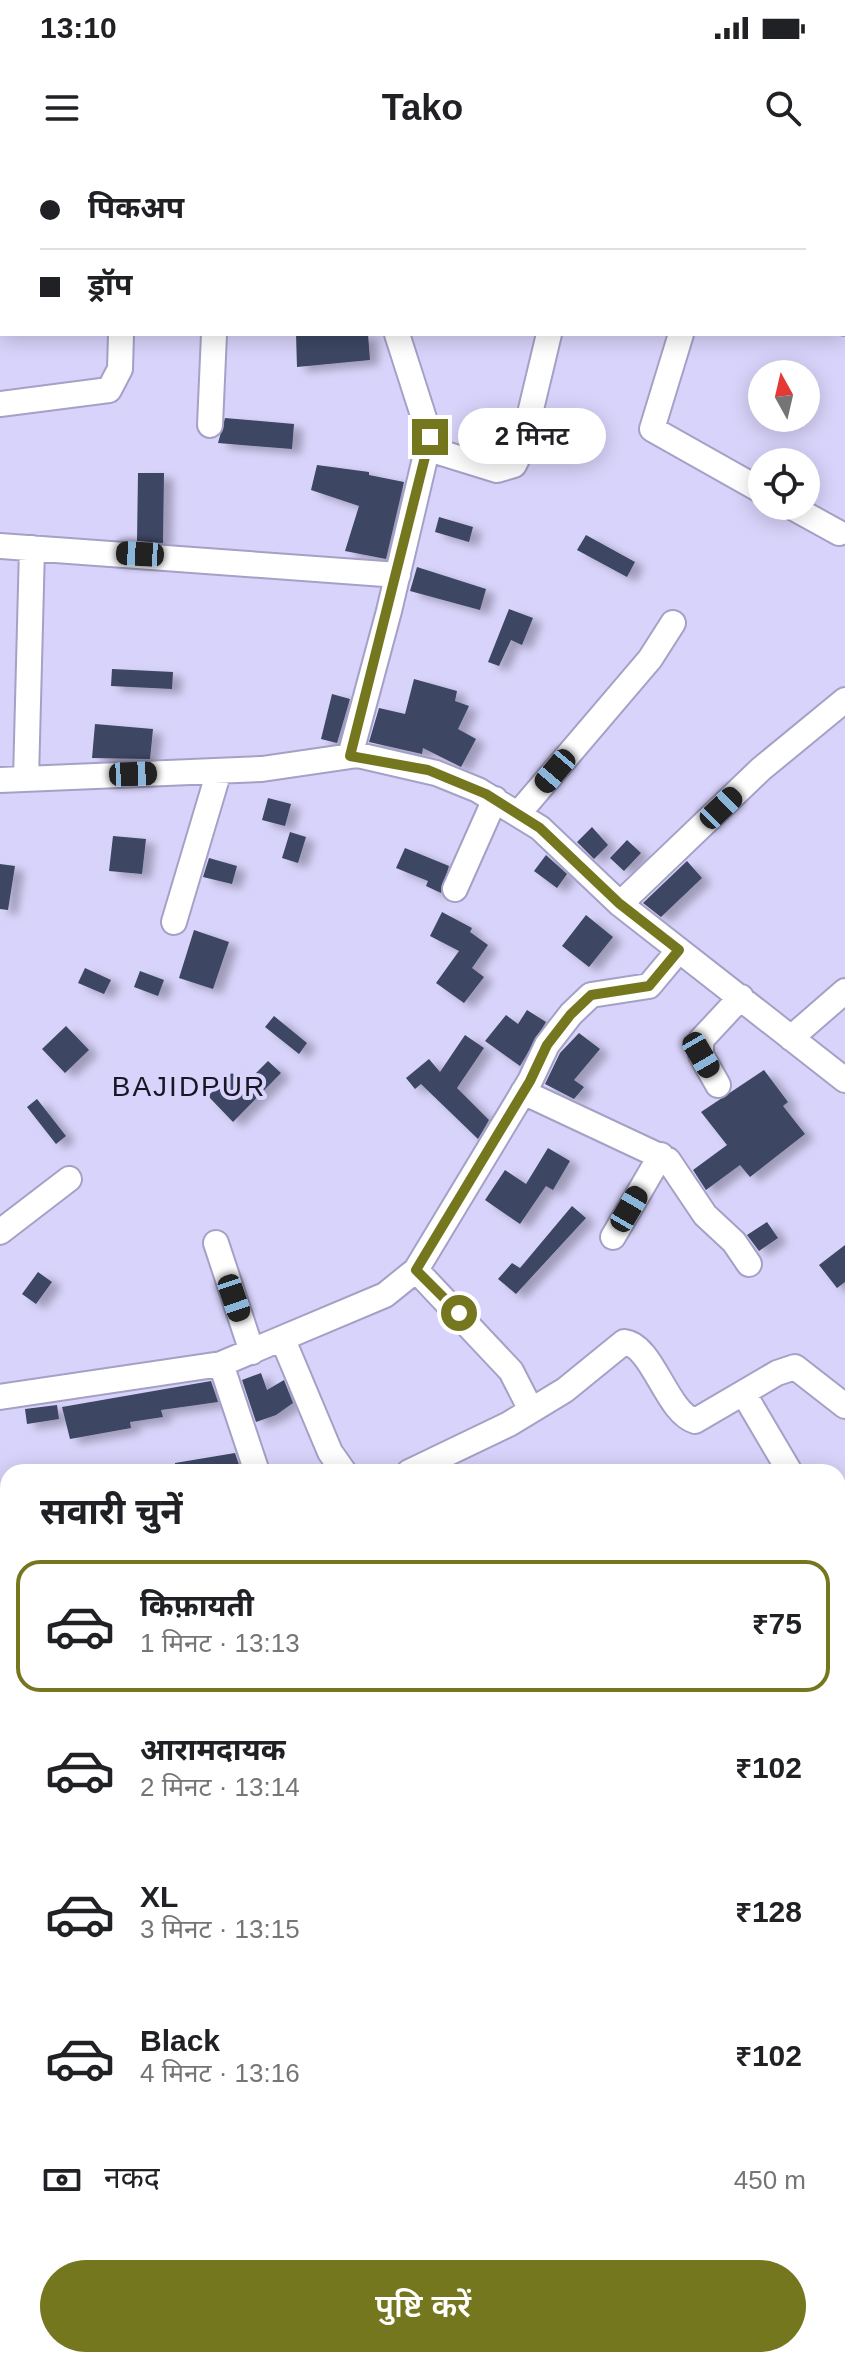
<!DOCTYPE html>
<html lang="hi">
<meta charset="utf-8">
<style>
:root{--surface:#fff;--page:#f2f2f2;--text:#202124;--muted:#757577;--line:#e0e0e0;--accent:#75771e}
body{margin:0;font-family:Arial,"Noto Sans Devanagari",sans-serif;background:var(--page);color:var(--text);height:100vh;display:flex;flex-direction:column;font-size:30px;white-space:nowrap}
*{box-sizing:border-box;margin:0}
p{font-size:26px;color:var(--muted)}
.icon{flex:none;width:44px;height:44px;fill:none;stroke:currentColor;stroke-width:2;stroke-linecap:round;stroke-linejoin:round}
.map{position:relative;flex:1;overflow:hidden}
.sheet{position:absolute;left:0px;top:1304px;width:846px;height:904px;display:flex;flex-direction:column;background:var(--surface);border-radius:24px 24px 0 0;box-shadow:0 4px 20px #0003}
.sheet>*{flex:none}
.guide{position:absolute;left:0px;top:0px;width:846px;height:176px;box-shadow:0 4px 20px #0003;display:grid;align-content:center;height:176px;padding:0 40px;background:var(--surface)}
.needle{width:52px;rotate:352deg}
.fabs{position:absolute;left:748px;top:200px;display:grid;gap:16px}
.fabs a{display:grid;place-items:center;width:72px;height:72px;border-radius:50%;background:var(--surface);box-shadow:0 4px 20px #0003;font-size:40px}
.end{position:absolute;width:36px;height:36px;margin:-18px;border:10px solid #75771e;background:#fff;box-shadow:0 0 0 4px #fff}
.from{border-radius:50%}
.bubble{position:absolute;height:56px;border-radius:28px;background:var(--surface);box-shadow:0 4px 20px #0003;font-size:26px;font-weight:600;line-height:56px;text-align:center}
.car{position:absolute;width:24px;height:48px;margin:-24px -12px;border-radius:10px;box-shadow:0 0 6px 2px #0007;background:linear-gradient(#222 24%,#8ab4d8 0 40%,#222 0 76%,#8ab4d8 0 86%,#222 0)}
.guide b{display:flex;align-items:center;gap:28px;height:76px;font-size:30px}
.guide b+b{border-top:2px solid var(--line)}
.guide i{width:20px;height:20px;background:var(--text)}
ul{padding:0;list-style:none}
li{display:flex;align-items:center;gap:24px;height:132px;margin:0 16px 12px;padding:0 24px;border:4px solid transparent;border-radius:24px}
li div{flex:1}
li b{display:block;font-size:30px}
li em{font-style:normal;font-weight:600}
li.active{border-color:var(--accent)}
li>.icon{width:72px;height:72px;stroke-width:1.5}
h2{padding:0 40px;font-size:36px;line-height:96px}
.pay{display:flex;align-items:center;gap:20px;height:88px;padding:0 40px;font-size:30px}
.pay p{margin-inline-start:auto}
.primary-button{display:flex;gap:16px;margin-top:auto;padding:16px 40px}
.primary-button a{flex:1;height:92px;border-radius:48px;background:var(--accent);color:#fff;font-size:32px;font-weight:600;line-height:92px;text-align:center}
.status{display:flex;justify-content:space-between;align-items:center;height:56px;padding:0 40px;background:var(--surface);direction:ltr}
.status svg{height:22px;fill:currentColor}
header{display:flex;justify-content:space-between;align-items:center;height:104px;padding:0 40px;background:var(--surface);font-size:36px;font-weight:600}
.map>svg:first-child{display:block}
.building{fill:#3c4664;filter:url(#shadow)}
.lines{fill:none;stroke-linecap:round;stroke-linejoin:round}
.minor-casing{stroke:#a5a0c5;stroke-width:28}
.minor{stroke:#fff;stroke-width:24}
.route{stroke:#75771e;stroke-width:10}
.labels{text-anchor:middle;stroke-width:8;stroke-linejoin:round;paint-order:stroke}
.quarter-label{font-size:28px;letter-spacing:2px;fill:#181624;stroke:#d8d3fa}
</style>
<div class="status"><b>13:10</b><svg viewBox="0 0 49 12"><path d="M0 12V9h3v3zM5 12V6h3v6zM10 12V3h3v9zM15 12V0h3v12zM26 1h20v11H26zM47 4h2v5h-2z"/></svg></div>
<header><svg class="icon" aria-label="menu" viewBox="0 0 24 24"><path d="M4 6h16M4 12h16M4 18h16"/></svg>Tako<svg class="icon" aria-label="search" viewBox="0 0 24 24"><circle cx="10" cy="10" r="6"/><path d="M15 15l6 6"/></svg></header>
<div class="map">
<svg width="845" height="2208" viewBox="0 0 845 2208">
<defs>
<filter id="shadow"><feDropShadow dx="9" dy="5" stdDeviation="4" flood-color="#0004"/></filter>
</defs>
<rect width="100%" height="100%" fill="#d8d3fa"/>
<!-- building -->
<path class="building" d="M296 174H368L370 200 297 207Z
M225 258 294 264 292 289 218 283Z
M317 305 369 312V315L404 322 386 399 345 391 359 346 311 330Z
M138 313H164L163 383 137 381Z
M439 357 473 367 469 382 435 372Z
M586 375 635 402 627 417 577 390Z
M417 407 486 429 480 450 410 431Z
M509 449 533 458 522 485 511 480 499 506 488 502Z
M112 509 173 512 172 529 111 526Z
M414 519 457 531 455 541 469 546 458 569 476 579 461 607 423 588 422 594 369 582 379 548 405 554Z
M332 534 350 539 337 583 321 579Z
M95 564 153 569 150 599 92 598Z
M268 638 291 644 285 666 262 660Z
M592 667 608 685 594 699 577 682Z
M290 672 306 677 298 703 282 698Z
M113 676 146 679 142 714 109 711Z
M627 680 641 693 624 711 610 698Z
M405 688 449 706 441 733 426 726 428 721 396 708Z
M546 695 567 714 557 728 534 711Z
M209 698 237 706 232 724 203 717Z
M687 701 702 718 661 757 643 743Z
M0 704 15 706 8 750 0 749Z
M442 752 472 768 470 772 488 785 472 808 484 817 464 843 436 823 459 791 430 776Z
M586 755 613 777 589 807 562 786Z
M194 770 229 782 213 829 179 818Z
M85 808 111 820 104 834 78 823Z
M140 811 164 820 158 836 134 827Z
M527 850 546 862 520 906 485 881 506 855 518 864Z
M274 856 307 883 299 894 265 867Z
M66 866 89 890 65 913 42 889Z
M579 873 600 889 574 920 584 927 574 939 545 924 560 893Z
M465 875 484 888 457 928 489 960 478 979 421 924 415 929 406 918 429 899 440 912Z
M268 901 281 913 233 962 208 936 232 913 244 925Z
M764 910 788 942 783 946 805 974 750 1017 740 1005 706 1030 693 1010 727 985 701 952Z
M37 939 66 976 56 984 27 947Z
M548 988 570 1001 553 1030 546 1026 520 1064 485 1040 505 1010 526 1024Z
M572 1046 586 1058 516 1134 498 1119 512 1103 520 1108Z
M767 1062 778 1078 759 1091 747 1075Z
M845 1085V1122L837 1128 819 1105Z
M38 1112 52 1122 36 1144 22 1134Z
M261 1213 267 1230 284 1220 293 1243 276 1255 256 1262 242 1220Z
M211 1221 218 1242 161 1250 163 1257 130 1262 131 1268 70 1279 62 1247Z
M57 1245 59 1259 27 1264 25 1249Z
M235 1293 241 1311 175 1312V1303Z"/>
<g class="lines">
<!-- minor casing -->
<g class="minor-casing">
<path id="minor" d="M107 0V2
M597 2 598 0
M844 162 845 163
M681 174 652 269 762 331
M0 244 109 230 120 209 121 174
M210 265 214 174
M429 289 497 310 514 305 521 291 549 174
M790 346 839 373
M0 386 398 415
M350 596 389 451 430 277 397 174
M26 619 32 388
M0 620 262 609 358 595 436 613 478 630 540 668 620 744 845 920
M518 654 650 499 673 463
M455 729 495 639
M620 744 761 609 845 540
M174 762 219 611
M791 878 845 831
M718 925 701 895V880L741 837
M523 932 668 1000 705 1055 734 1082 749 1104
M0 1072 69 1019
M613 1077 661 995
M216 1083 252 1192
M416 1110 511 1211 531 1250
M283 1180 330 1292 344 1312
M221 1204 257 1312
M744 1234 790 1312
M0 1237 221 1204 385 1135 416 1110 530 921 547 885 571 854 591 835 649 826 679 790
M409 1312 509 1264 565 1230 624 1182C653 1185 666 1252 695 1261L777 1213 795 1207 845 1246
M838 1336H845
M838 1442 845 1439
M0 1510 8 1509
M838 1590 845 1587
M0 1636 8 1645
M838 1766 845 1764
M0 1824 8 1822
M838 1917H845
M0 2099 8 2097
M334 2200 340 2208
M783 2200 785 2208"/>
</g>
<!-- minor -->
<use href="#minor" class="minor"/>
</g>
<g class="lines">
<!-- route -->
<path class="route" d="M430 277 350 596 428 610 486 634 540 668 620 744 679 790 649 826 591 835 571 854 547 885 530 921 416 1110 459 1153"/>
</g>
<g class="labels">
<!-- quarter labels -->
<g class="quarter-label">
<text x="189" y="936">BAJIDPUR</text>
</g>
</g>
</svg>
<div class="fabs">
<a><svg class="needle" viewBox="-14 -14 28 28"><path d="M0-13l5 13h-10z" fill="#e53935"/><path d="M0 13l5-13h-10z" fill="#757577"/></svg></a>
<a><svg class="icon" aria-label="locate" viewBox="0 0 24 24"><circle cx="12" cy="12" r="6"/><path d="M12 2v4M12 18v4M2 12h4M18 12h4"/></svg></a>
</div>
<i class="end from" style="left:459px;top:1153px"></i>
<i class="end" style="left:430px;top:277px"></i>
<div class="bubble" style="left:458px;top:248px;width:148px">2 मिनट</div>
<i class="car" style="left:140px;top:394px;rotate:273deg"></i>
<i class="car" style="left:555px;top:611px;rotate:220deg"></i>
<i class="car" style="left:133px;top:614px;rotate:88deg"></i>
<i class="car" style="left:721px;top:648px;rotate:46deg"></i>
<i class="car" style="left:701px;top:895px;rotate:150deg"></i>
<i class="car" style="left:629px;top:1049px;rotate:30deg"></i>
<i class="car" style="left:234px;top:1138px;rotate:161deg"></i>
<div class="guide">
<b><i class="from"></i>पिकअप</b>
<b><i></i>ड्रॉप</b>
</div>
<section class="sheet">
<h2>सवारी चुनें</h2>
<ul>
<li class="active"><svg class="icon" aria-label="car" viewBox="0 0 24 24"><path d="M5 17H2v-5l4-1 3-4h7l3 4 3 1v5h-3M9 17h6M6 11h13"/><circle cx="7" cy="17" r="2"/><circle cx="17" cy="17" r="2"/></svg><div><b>किफ़ायती</b><p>1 मिनट · 13:13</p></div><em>₹75</em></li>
<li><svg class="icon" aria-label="car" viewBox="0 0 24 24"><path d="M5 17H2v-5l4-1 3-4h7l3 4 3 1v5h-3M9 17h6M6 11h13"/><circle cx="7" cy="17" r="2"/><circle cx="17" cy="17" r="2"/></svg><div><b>आरामदायक</b><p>2 मिनट · 13:14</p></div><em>₹102</em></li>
<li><svg class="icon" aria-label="car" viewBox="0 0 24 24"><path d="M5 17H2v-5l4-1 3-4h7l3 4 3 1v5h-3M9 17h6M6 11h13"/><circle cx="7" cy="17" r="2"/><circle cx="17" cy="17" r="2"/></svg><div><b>XL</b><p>3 मिनट · 13:15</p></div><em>₹128</em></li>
<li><svg class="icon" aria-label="car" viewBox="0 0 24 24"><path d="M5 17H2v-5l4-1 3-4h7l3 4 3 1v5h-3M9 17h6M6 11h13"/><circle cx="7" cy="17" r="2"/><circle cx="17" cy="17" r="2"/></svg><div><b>Black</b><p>4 मिनट · 13:16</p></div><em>₹102</em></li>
</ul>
<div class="pay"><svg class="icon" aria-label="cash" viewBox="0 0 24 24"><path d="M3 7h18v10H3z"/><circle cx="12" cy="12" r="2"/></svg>नकद<p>450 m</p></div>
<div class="primary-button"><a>पुष्टि करें</a></div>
</section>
</div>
